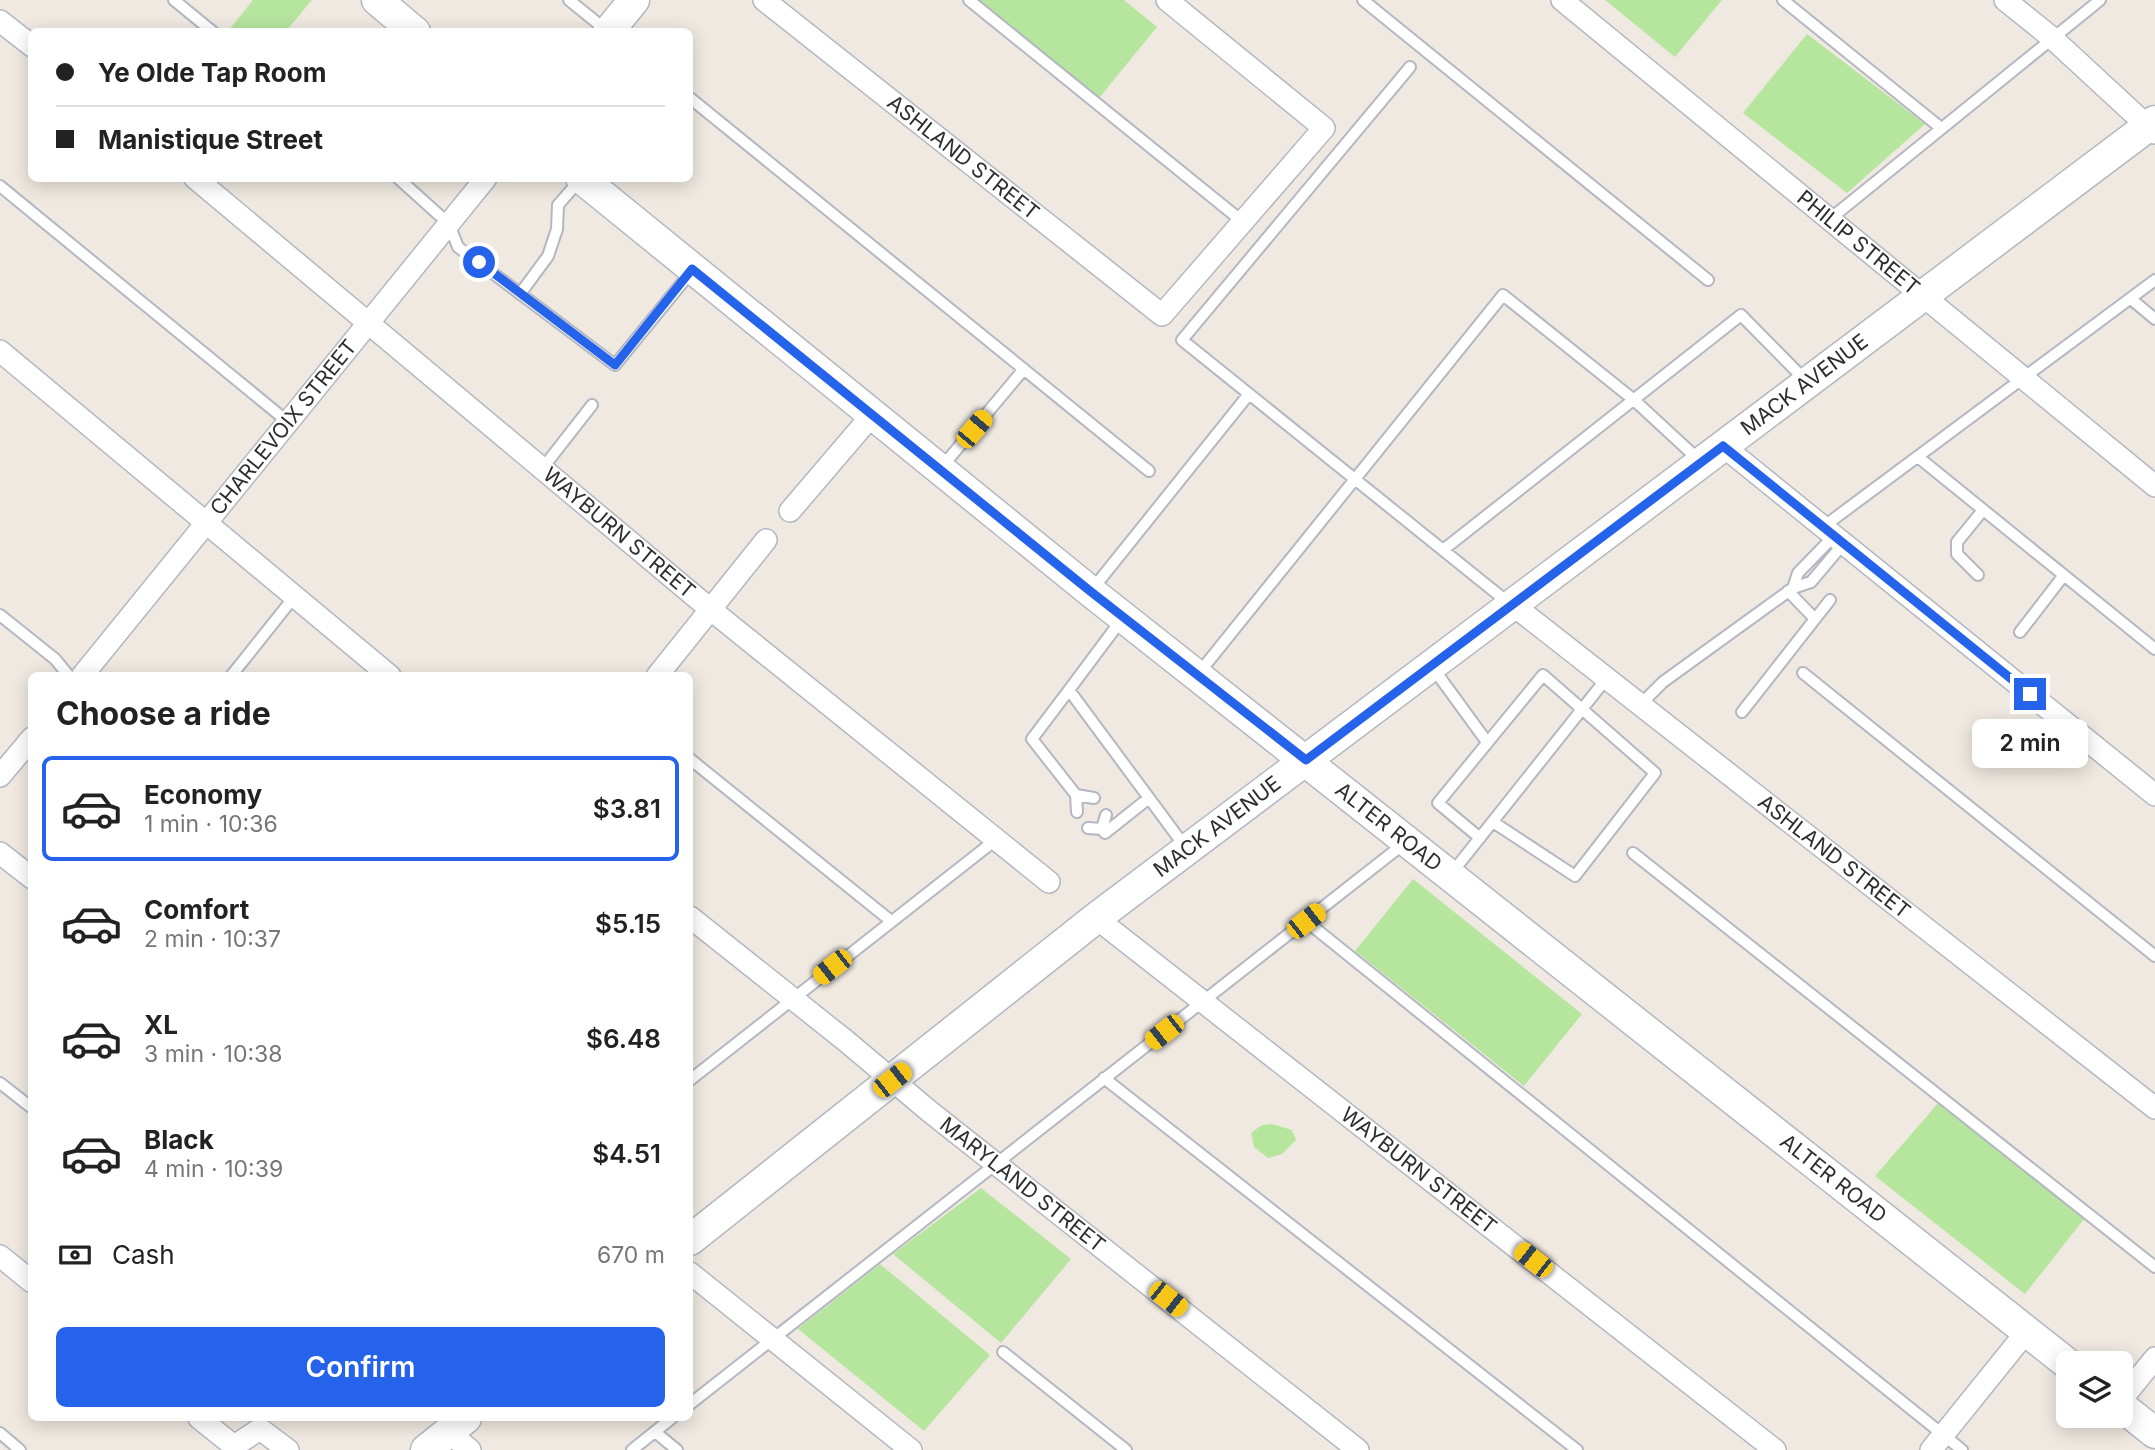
<!DOCTYPE html>
<meta charset="utf-8">
<style>
:root{--surface:#fff;--page:#f6f6f6;--text:#222;--muted:#767676;--line:#e0e0e0;--accent:#2563eb}
body{margin:0;font-family:Inter,sans-serif;background:var(--page);color:var(--text);height:100vh;display:flex;flex-direction:column;font-size:26px;white-space:nowrap}
*{box-sizing:border-box;margin:0}
p{font-size:23px;color:var(--muted)}
.icon{flex:none;width:38px;height:38px;fill:none;stroke:currentColor;stroke-width:2;stroke-linecap:round;stroke-linejoin:round}
.map{position:relative;flex:1;overflow:hidden}
.drawer{position:absolute;left:28px;top:672px;width:665px;height:749px;display:flex;flex-direction:column;background:var(--surface);border-radius:10px;box-shadow:0 4px 18px #0003}
.drawer>*{flex:none}
.guide{position:absolute;left:28px;top:28px;width:665px;height:154px;border-radius:10px;box-shadow:0 4px 18px #0003;display:grid;align-content:center;height:154px;padding:0 28px;background:var(--surface)}
.controls{position:absolute;left:2056px;top:1351px;display:grid;gap:14px}
.controls a{display:grid;place-items:center;width:77px;height:77px;border-radius:10px;background:var(--surface);box-shadow:0 4px 18px #0003;font-size:35px}
.end{position:absolute;width:32px;height:32px;margin:-16px;border:9px solid #2563eb;background:#fff;box-shadow:0 0 0 4px #fff}
.from{border-radius:50%}
.bubble{position:absolute;height:49px;border-radius:10px;background:var(--surface);box-shadow:0 4px 18px #0003;font-size:23px;font-weight:600;line-height:49px;text-align:center}
.car{position:absolute;width:21px;height:42px;margin:-21px -10px;border-radius:9px;box-shadow:0 0 5px 2px #0007;background:linear-gradient(#f5c518 24%,#345 0 40%,#f5c518 0 76%,#345 0 86%,#f5c518 0)}
.guide b{display:flex;align-items:center;gap:24px;height:66px;font-size:26px}
.guide b+b{border-top:2px solid var(--line)}
.guide i{width:18px;height:18px;background:var(--text)}
ul{padding:0;list-style:none}
li{display:flex;align-items:center;gap:21px;height:105px;margin:0 14px 10px;padding:0 14px;border:4px solid transparent;border-radius:10px}
li div{flex:1}
li b{display:block;font-size:26px}
li em{font-style:normal;font-weight:600}
li.current{border-color:var(--accent)}
li>.icon{width:63px;height:63px;stroke-width:1.5}
h2{padding:0 28px;font-size:32px;line-height:84px}
.pay{display:flex;align-items:center;gap:18px;height:77px;padding:0 28px;font-size:26px}
.pay p{margin-inline-start:auto}
.cta{display:flex;gap:14px;margin-top:auto;padding:14px 28px}
.cta a{flex:1;height:80px;border-radius:10px;background:var(--accent);color:#fff;font-size:28px;font-weight:600;line-height:80px;text-align:center}
.map>svg:first-child{display:block}
.green{fill:#b6e59e}
.lines{fill:none;stroke-linecap:round;stroke-linejoin:round}
.lane-casing{stroke:#b4b7c1;stroke-width:14}
.street-casing{stroke:#b4b7c1;stroke-width:24}
.secondary-casing{stroke:#b4b7c1;stroke-width:33}
.lane{stroke:#fff;stroke-width:10}
.street{stroke:#fff;stroke-width:21}
.secondary{stroke:#fff;stroke-width:30}
.route{stroke:#2563eb;stroke-width:9}
.labels{text-anchor:middle;stroke-width:5;stroke-linejoin:round;paint-order:stroke}
.street-label{font-size:21px;fill:#2e2e2e;stroke:#fff}
</style>
<div class="map">
<svg width="2155" height="1450" viewBox="0 0 2155 1450">
<rect width="100%" height="100%" fill="#efe9e1"/>
<!-- green -->
<path class="green" d="M253 0H312L286 31H228Z
M977 0H1124L1157 27 1099 98Z
M1605 0H1722L1675 57Z
M1807 34 1925 124 1847 193 1743 113Z
M1413 879 1582 1014 1524 1086 1355 951Z
M1940 1101 2084 1219 2025 1294 1875 1176Z
M1272 1124 1292 1130 1296 1140 1282 1154 1268 1158 1254 1147 1251 1133 1262 1125Z
M981 1188 1071 1259 1001 1343 893 1254Z
M880 1264 990 1355 924 1431 798 1329Z"/>
<g class="lines">
<!-- lane casing -->
<g class="lane-casing">
<path id="lane" d="M174 0 213 32
M569 0 606 30
M969 0 1243 222
M1363 0 1708 280
M1783 0 1941 128
M1410 67 1182 340 1510 604
M690 98 1149 471
M398 178 449 224 458 247 615 365 691 272
M0 186 288 422
M1830 219 2100 0
M520 294 548 256 557 229 558 205 579 181
M2131 299 2155 319
M1918 457 2155 649
M941 468 1024 369
M542 469 592 405
M1823 527 2155 280
M1834 536 1798 573 1793 588 1811 582 1844 543
M1443 550 1741 315 1805 380
M1978 575 1957 554V542L1983 510
M1091 591 1249 394
M0 615 55 659 69 676
M1122 619 1069 690 1186 848
M1815 619 1830 600
M2020 632 2064 575
M1433 668 1487 742
M1199 673 1503 295 1634 400 1700 461
M1803 673 2155 956
M231 676 294 597
M1069 690 1032 739 1076 795 1094 798
M1640 705 1663 682 1793 588
M1742 712 1815 619 1788 591
M690 759 891 921
M1076 795 1077 812
M1088 828 1102 829 1105 833 1149 798
M1102 829 1106 815
M1480 838 1438 803 1543 675 1655 773 1575 876 1493 822
M1633 853 2155 1267
M1451 874 1606 679
M1306 921 1962 1450
M1104 1078 1577 1450
M690 1080 998 838
M0 1083 32 1108
M1003 1352 1126 1450
M690 1404 1406 842
M655 1432 677 1450
M0 1433 20 1450
M632 1450 672 1418"/>
</g>
<!-- street casing -->
<g class="street-casing">
<g id="street">
<path id="s1" d="M764 0 1162 315 1324 128 1167 0"/>
<path id="s2" d="M1562 0 2155 486"/>
<path d="M2005 0 2051 37 2155 133"/>
<path d="M0 21 32 46"/>
<path id="s3" d="M195 178 710 609 1049 882"/>
<path d="M0 351 390 676"/>
<path d="M1723 446 2155 795"/>
<path d="M790 511 872 415"/>
<path id="s4" d="M1513 605 2155 1108"/>
<path id="s5" d="M82 676 486 178"/>
<path d="M657 676 766 540"/>
<path d="M0 776 32 738"/>
<path d="M0 853 32 878"/>
<path id="s6" d="M690 917 846 1041 929 1111 1358 1450"/>
<path id="s7" d="M1096 918 1775 1450"/>
<path d="M0 1256 32 1282"/>
<path d="M690 1273 911 1450"/>
<path d="M2121 1400 2155 1358"/>
<path d="M199 1418 234 1446 260 1429 288 1450"/>
<path d="M448 1432 470 1450"/>
<path d="M1931 1450 2027 1331"/>
</g>
</g>
<!-- secondary casing -->
<g class="secondary-casing">
<g id="secondary">
<path d="M377 0 415 32"/>
<path d="M608 32 634 0"/>
<path id="s8" d="M581 178 1090 591 2068 1364"/>
<path id="s9" d="M690 1240 1096 918 2155 121"/>
<path d="M2121 1406 2155 1433"/>
<path d="M426 1450 466 1418"/>
</g>
</g>
<!-- lane -->
<use href="#lane" class="lane"/>
<!-- street -->
<use href="#street" class="street"/>
<!-- secondary -->
<use href="#secondary" class="secondary"/>
</g>
<g class="lines">
<!-- route -->
<path class="route" d="M479 262 615 365 692 269 1090 591 1306 760 1723 446 2030 694"/>
</g>
<g class="labels">
<!-- street labels -->
<g class="street-label">
<text dy="7" stroke="none"><textPath href="#s1" startOffset="254">ASHLAND STREET</textPath></text>
<text dy="7" stroke="none"><textPath href="#s2" startOffset="383">PHILIP STREET</textPath></text>
<text dy="7" stroke="none"><textPath href="#s9" startOffset="1405">MACK AVENUE</textPath></text>
<text dy="7" stroke="none"><textPath href="#s5" startOffset="320">CHARLEVOIX STREET</textPath></text>
<text dy="7" stroke="none"><textPath href="#s3" startOffset="553">WAYBURN STREET</textPath></text>
<text dy="7" stroke="none"><textPath href="#s8" startOffset="1036">ALTER ROAD</textPath></text>
<text dy="7" stroke="none"><textPath href="#s9" startOffset="670">MACK AVENUE</textPath></text>
<text dy="7" stroke="none"><textPath href="#s4" startOffset="408">ASHLAND STREET</textPath></text>
<text dy="7" stroke="none"><textPath href="#s7" startOffset="410">WAYBURN STREET</textPath></text>
<text dy="7" stroke="none"><textPath href="#s8" startOffset="1603">ALTER ROAD</textPath></text>
<text dy="7" stroke="none"><textPath href="#s6" startOffset="427">MARYLAND STREET</textPath></text>
</g>
</g>
</svg>
<div class="controls">
<a><svg class="icon" aria-label="layers" viewBox="0 0 24 24"><path d="M12 4l9 5-9 5-9-5zM3 14l9 5 9-5"/></svg></a>
</div>
<i class="end from" style="left:479px;top:262px"></i>
<i class="end" style="left:2030px;top:694px"></i>
<div class="bubble" style="left:1972px;top:719px;width:116px">2 min</div>
<i class="car" style="left:974px;top:429px;rotate:40deg"></i>
<i class="car" style="left:1306px;top:921px;rotate:52deg"></i>
<i class="car" style="left:832px;top:967px;rotate:232deg"></i>
<i class="car" style="left:1164px;top:1032px;rotate:232deg"></i>
<i class="car" style="left:892px;top:1080px;rotate:52deg"></i>
<i class="car" style="left:1533px;top:1260px;rotate:308deg"></i>
<i class="car" style="left:1168px;top:1299px;rotate:128deg"></i>
<div class="guide">
<b><i class="from"></i>Ye Olde Tap Room</b>
<b><i></i>Manistique Street</b>
</div>
<section class="drawer">
<h2>Choose a ride</h2>
<ul>
<li class="current"><svg class="icon" aria-label="car" viewBox="0 0 24 24"><path d="M5 17H2v-5l4-1 3-4h7l3 4 3 1v5h-3M9 17h6M6 11h13"/><circle cx="7" cy="17" r="2"/><circle cx="17" cy="17" r="2"/></svg><div><b>Economy</b><p>1 min · 10:36</p></div><em>$3.81</em></li>
<li><svg class="icon" aria-label="car" viewBox="0 0 24 24"><path d="M5 17H2v-5l4-1 3-4h7l3 4 3 1v5h-3M9 17h6M6 11h13"/><circle cx="7" cy="17" r="2"/><circle cx="17" cy="17" r="2"/></svg><div><b>Comfort</b><p>2 min · 10:37</p></div><em>$5.15</em></li>
<li><svg class="icon" aria-label="car" viewBox="0 0 24 24"><path d="M5 17H2v-5l4-1 3-4h7l3 4 3 1v5h-3M9 17h6M6 11h13"/><circle cx="7" cy="17" r="2"/><circle cx="17" cy="17" r="2"/></svg><div><b>XL</b><p>3 min · 10:38</p></div><em>$6.48</em></li>
<li><svg class="icon" aria-label="car" viewBox="0 0 24 24"><path d="M5 17H2v-5l4-1 3-4h7l3 4 3 1v5h-3M9 17h6M6 11h13"/><circle cx="7" cy="17" r="2"/><circle cx="17" cy="17" r="2"/></svg><div><b>Black</b><p>4 min · 10:39</p></div><em>$4.51</em></li>
</ul>
<div class="pay"><svg class="icon" aria-label="cash" viewBox="0 0 24 24"><path d="M3 7h18v10H3z"/><circle cx="12" cy="12" r="2"/></svg>Cash<p>670 m</p></div>
<div class="cta"><a>Confirm</a></div>
</section>
</div>
